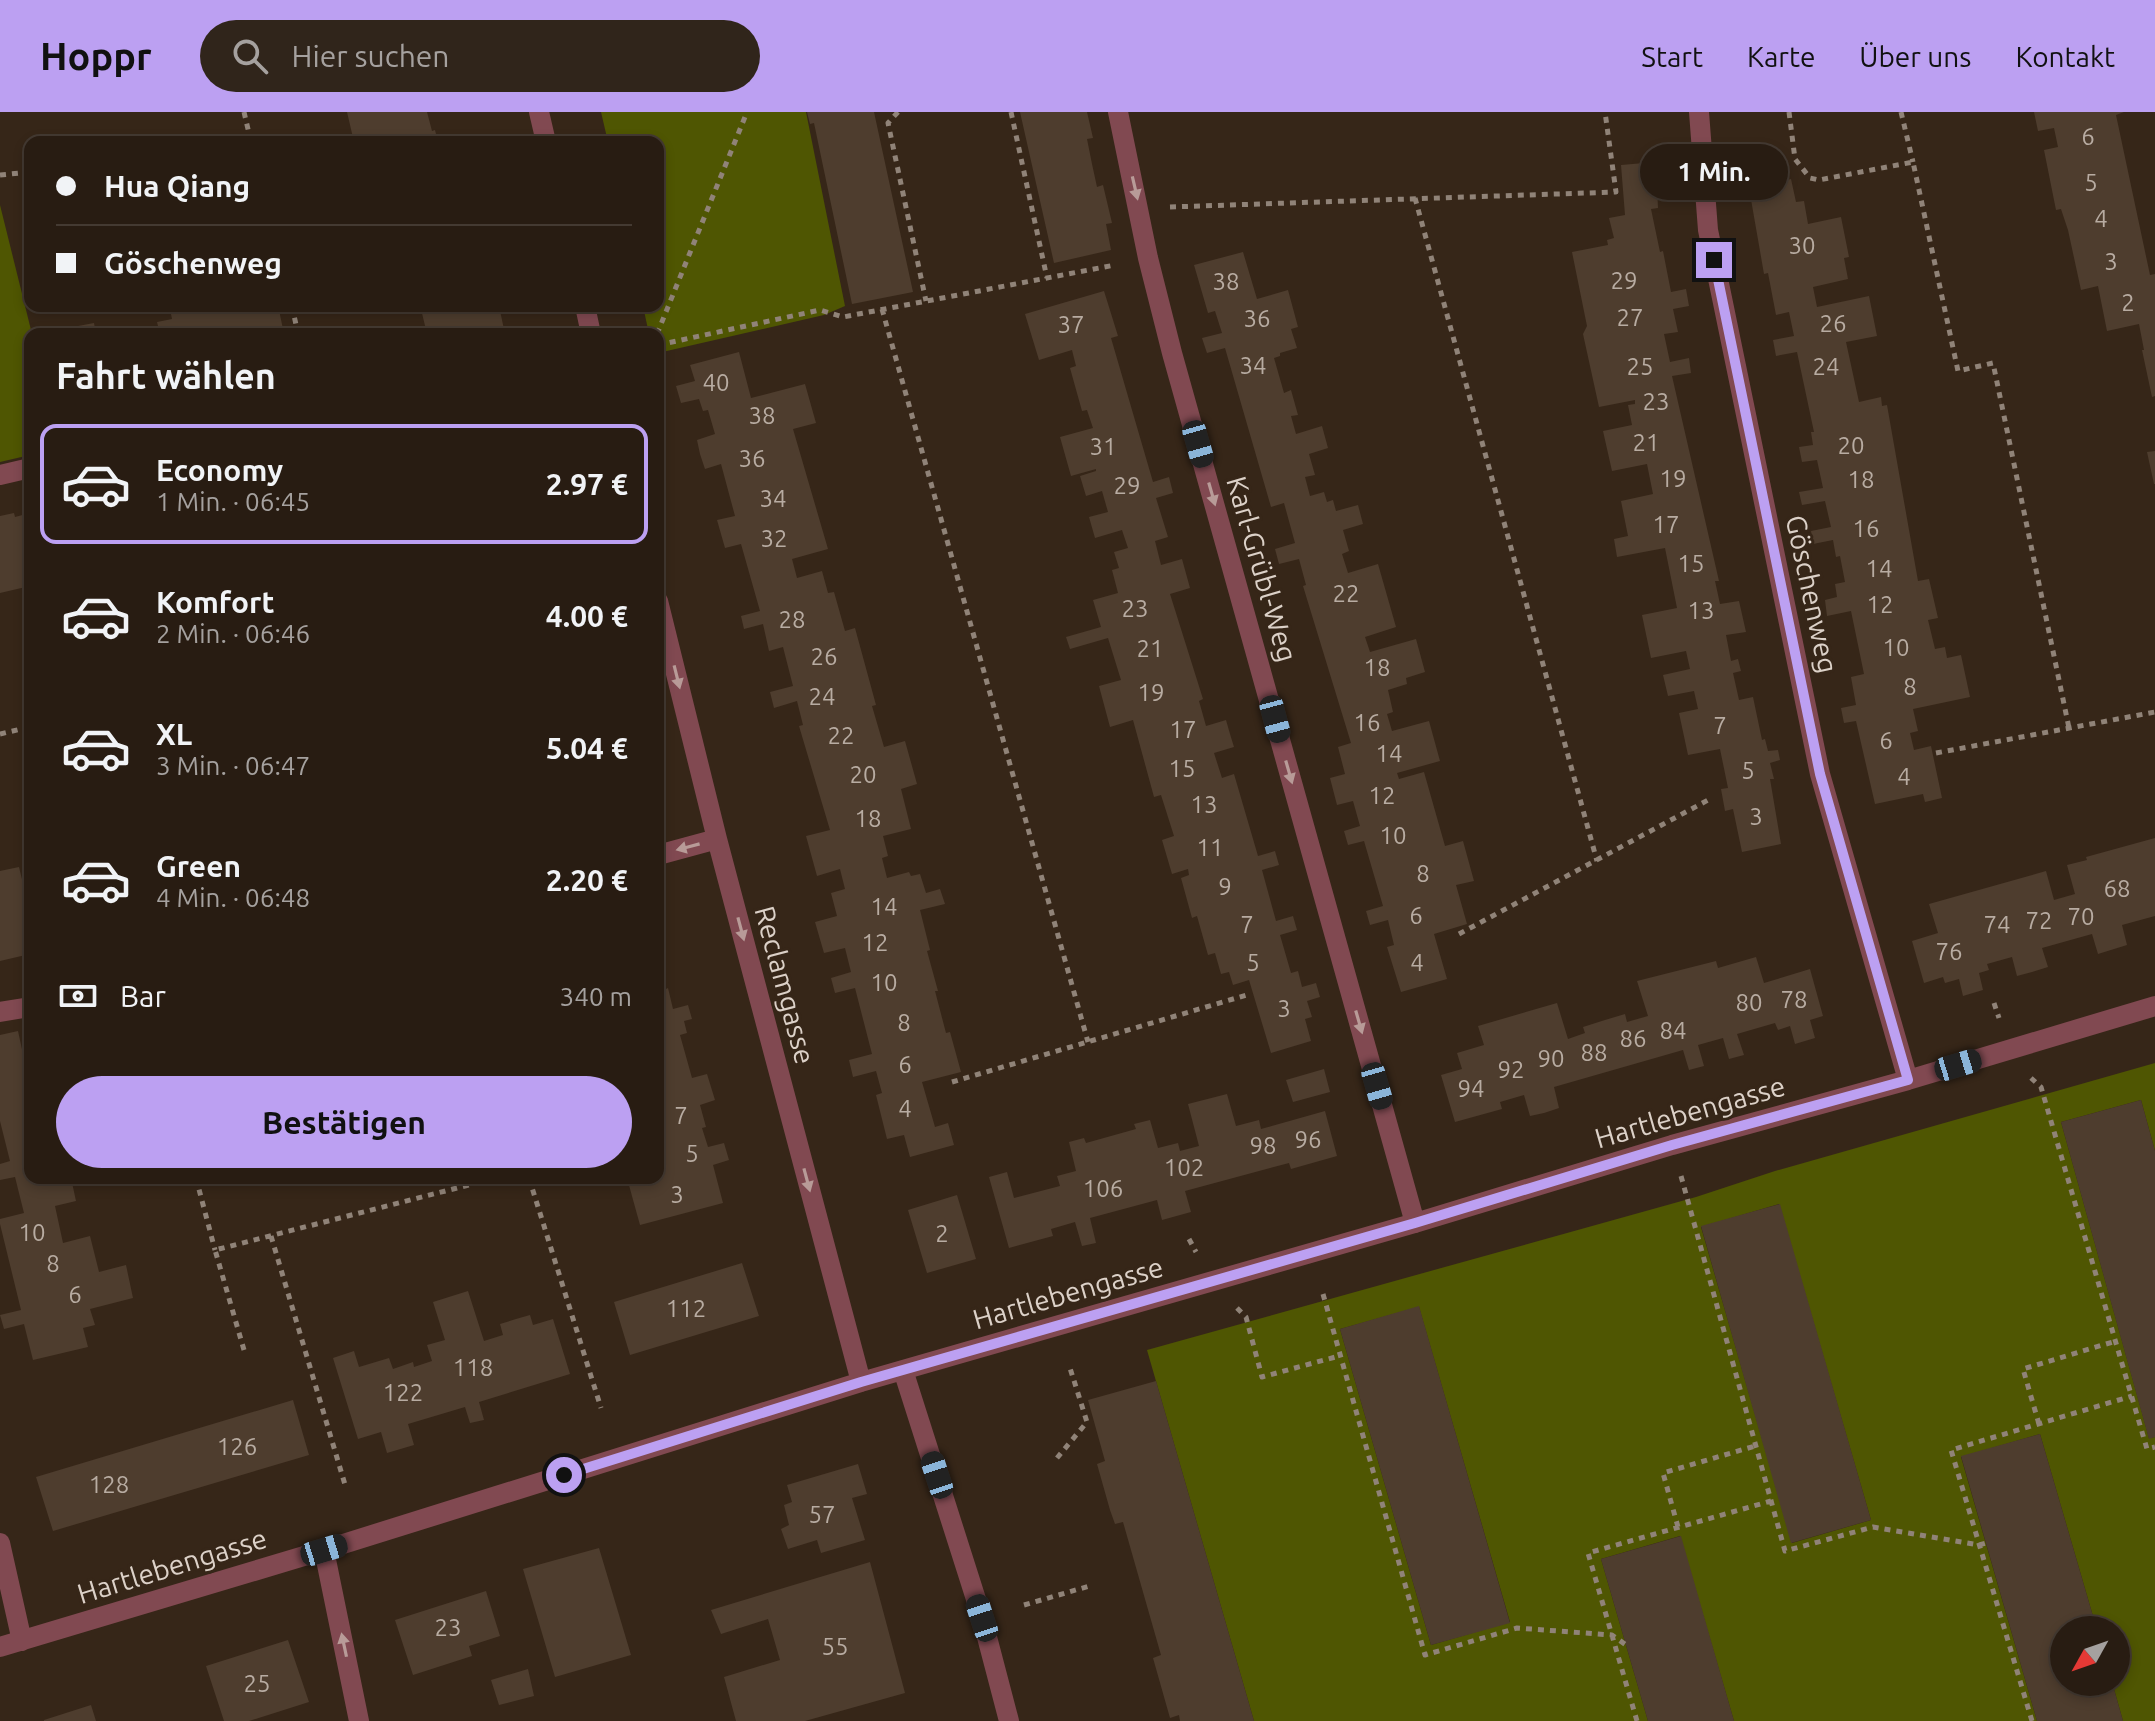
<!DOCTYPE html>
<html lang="de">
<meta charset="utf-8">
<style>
:root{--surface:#281c12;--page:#30251b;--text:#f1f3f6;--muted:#a5a19f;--line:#443a32;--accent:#bca0f2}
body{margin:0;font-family:Ubuntu,sans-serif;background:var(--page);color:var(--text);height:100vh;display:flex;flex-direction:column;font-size:30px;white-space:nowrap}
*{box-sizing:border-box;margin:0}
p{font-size:26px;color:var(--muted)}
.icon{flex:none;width:44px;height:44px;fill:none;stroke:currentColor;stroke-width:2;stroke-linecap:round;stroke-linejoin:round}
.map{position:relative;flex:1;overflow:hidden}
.drawer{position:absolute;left:24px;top:216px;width:640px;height:856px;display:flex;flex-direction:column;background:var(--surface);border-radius:16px;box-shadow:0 4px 12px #0003,0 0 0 2px var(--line)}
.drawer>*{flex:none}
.hud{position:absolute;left:24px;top:24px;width:640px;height:176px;border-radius:16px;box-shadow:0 4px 12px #0003,0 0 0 2px var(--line);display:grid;align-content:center;height:176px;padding:0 32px;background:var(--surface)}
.needle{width:52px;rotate:230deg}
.buttons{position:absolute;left:2050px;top:1504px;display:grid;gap:16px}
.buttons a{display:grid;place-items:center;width:80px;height:80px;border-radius:50%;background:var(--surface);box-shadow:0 4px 12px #0003,0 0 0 2px var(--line);font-size:40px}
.end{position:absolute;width:36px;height:36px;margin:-18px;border:10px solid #bca0f2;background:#111;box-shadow:0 0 0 4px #111}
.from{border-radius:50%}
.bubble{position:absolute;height:56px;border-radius:28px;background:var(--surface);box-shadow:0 4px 12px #0003,0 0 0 2px var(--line);font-size:26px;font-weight:600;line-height:56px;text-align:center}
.car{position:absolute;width:24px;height:48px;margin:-24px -12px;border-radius:10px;box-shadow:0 0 6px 2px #0007;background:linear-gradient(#222 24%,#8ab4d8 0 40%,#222 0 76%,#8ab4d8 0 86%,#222 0)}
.hud b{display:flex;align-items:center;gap:28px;height:76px;font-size:30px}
.hud b+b{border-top:2px solid var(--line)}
.hud i{width:20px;height:20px;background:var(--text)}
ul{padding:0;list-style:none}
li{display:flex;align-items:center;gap:24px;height:120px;margin:0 16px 12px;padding:0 16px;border:4px solid transparent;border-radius:16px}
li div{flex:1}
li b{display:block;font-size:30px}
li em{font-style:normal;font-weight:600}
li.active{border-color:var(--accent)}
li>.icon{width:72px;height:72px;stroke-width:1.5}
h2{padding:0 32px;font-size:36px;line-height:96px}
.pay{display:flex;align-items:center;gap:20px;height:88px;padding:0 32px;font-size:30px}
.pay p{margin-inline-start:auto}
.button{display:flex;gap:16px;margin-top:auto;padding:16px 32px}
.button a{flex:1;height:92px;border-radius:48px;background:var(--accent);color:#111;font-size:32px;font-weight:600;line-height:92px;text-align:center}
header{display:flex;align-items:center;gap:48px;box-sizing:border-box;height:112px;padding:0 40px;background:var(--accent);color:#111}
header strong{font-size:38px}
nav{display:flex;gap:44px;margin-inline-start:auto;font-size:28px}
.search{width:560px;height:72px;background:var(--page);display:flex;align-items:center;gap:20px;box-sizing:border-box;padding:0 28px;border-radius:44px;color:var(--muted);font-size:30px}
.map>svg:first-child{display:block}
.green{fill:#4f5602;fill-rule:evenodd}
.building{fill:#4e3d2e}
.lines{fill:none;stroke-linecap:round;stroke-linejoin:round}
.path{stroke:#908378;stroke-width:5;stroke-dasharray:6 6;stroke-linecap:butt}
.minor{stroke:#814951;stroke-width:20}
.oneway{fill:#b89b98}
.route{stroke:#bca0f2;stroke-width:10}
.labels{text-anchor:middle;stroke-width:6;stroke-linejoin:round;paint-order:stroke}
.number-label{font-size:24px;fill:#b8aca2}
.street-label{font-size:28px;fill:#dcd1c8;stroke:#362618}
</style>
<header>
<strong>Hoppr</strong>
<div class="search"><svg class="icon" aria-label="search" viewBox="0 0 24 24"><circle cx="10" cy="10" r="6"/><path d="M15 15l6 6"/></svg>Hier suchen</div>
<nav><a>Start</a><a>Karte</a><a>Über uns</a><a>Kontakt</a></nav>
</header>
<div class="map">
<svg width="2155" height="1609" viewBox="0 0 2155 1609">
<rect width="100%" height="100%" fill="#362618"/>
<!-- green -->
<path class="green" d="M601 0H806L845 194 824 203 658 241V222H649L643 194H658V30H608Z
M0 93 32 222 30 343 0 350Z
M2155 951V1039L2141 988 2061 1010 2149 1326 2155 1325V1609H2123L2112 1570H2116V1518H2097L2040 1322 1961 1345 2037 1609H1734L1680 1424 1601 1447 1648 1609H1254L1147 1238 1696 1085 1775 1059ZM1779 1092 1871 1408 1792 1431 1701 1115ZM1419 1195 1510 1510 1431 1533 1340 1217Z"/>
<!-- building -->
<path class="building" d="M347 0H427L432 19 435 18 438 30H354Z
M807 0H874L913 180 852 192 814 11 810 12Z
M1020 0H1087L1093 26 1087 27 1092 52 1097 75 1103 73 1112 111 1106 112 1111 138 1054 151Z
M2034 0H2124L2116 3 2150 163 2155 162V284L2152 285 2142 238H2144L2139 212 2107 219 2098 174 2081 178 2068 118 2061 97 2056 98 2044 38 2058 35 2054 16 2038 19Z
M1656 50 1658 96 1651 97 1660 140 1663 139 1671 180 1686 177 1689 194 1673 197 1678 220 1664 222 1670 250 1689 246 1691 261 1672 264 1719 469H1715L1720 492 1739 489 1746 520 1726 523 1731 549 1738 547 1741 559 1733 561 1739 588 1753 585 1762 628 1765 627 1768 639 1778 638 1780 648 1770 651 1774 667H1770L1781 732 1742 740 1733 697 1725 699 1721 677 1728 676 1720 637 1688 643 1679 601 1698 597 1694 579 1668 584 1663 563 1690 557 1686 539 1651 546 1642 503 1677 496 1665 436 1617 445 1614 427 1628 424 1621 389 1653 382 1647 352 1612 359 1603 319 1632 313 1628 293 1635 292V288L1599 295 1583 222 1587 214 1572 140 1608 133 1607 128 1614 126 1609 106 1625 103 1621 53Z
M1791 67 1796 90 1804 89 1808 112 1841 105 1849 145 1844 146 1848 167 1813 175 1817 195 1869 184 1877 224 1846 230 1859 290 1881 285 1882 294 1887 293 1918 469 1929 467 1938 506 1928 508 1935 537 1945 535 1947 546 1961 543 1970 585 1913 597 1918 619 1910 621 1914 638 1931 634 1942 686 1925 690 1923 682 1875 692 1856 609 1844 611 1841 596 1856 593 1851 565 1864 562 1851 499 1827 504 1825 488 1837 485 1835 472 1845 470 1840 444 1836 445 1833 428 1813 432 1811 419 1831 415 1825 389 1802 393 1799 380 1823 376 1817 348 1802 350 1799 335 1813 333 1811 320H1814L1797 240 1776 244 1773 228 1794 224 1789 200 1776 203 1768 161 1764 162 1749 76Z
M1243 140 1257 187 1288 178 1298 215 1291 217 1297 236 1280 241V244L1274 246 1284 281 1291 278 1298 303 1291 304 1296 322 1322 314 1328 336 1309 342 1315 363 1305 365 1310 384 1324 380 1327 390 1333 388 1336 399 1358 393 1363 412 1343 418 1349 439 1342 442 1348 461 1378 452 1396 515 1365 525 1370 540 1416 527 1425 560 1406 566 1407 572 1388 578 1393 600 1387 602 1392 619 1429 609 1440 649 1397 661 1399 667 1424 660 1445 734 1463 729 1474 769 1456 773 1467 812 1434 822 1447 867 1401 880 1387 835 1394 833 1388 808 1370 813 1366 799 1383 794 1364 729 1348 733 1344 719 1360 714 1353 689 1337 693 1330 666 1345 662 1338 635 1351 631 1303 474 1306 473 1299 447 1279 452 1275 437 1295 431 1284 391 1271 395 1225 236 1207 241 1202 226 1222 221 1215 199 1208 201 1194 153Z
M1104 179 1118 224 1111 226 1153 370 1169 365 1173 381 1156 386 1168 425 1155 429 1161 453 1182 447 1190 476 1170 482 1203 587 1199 589 1206 614 1226 608 1230 622 1234 635 1214 641 1222 666 1234 662 1258 744 1275 739 1279 753 1262 758 1276 809 1293 804 1297 818 1280 823 1291 861 1298 859 1302 875 1316 871 1320 885 1307 889 1312 905 1305 907 1311 929 1271 941 1249 868 1233 873 1229 860 1221 862 1215 841 1208 843 1197 804 1192 806 1181 766 1189 763 1188 757 1172 762 1162 728 1174 724 1161 683 1154 685 1133 608 1110 615 1099 574 1121 568 1108 526 1070 537 1066 525 1101 515 1093 488 1118 481 1112 458 1119 456 1114 440 1128 436 1122 418 1095 426 1089 405 1108 400 1102 379 1086 384 1080 364 1096 359V357L1071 364 1060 325 1093 316 1087 298 1082 299 1070 256 1076 254 1072 238 1039 248 1025 202Z
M186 194H255L257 202 279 198 284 222H160L157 210 172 207 170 197Z
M434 194H499L505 222H427L421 197Z
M94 211 96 222H58L57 218Z
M739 240 751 286 805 272 816 311 793 317 828 437 792 447 797 466 822 459 828 481 834 480 845 519 855 516 876 593 872 594 884 635 905 629 917 672 901 677 911 717 883 724 888 744 882 746 887 766 909 760 911 764 920 762 926 781 940 777 945 792 920 798 930 838 927 839 938 879H935L946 921 950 920 961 960 922 970 935 1015 948 1011 954 1033 910 1045 904 1023 887 1027 876 983 882 981 876 959 853 965 849 948 872 942 855 876 835 881 831 866 851 860 845 836 824 841 815 810 837 804 831 781 845 777 840 757 817 764 806 724 830 718 799 614 803 613 797 589 774 596 770 580 793 574 783 535 769 539 763 512 744 517 741 504 760 499 741 432 725 436 717 408 735 404 721 352 705 357 700 342 697 328 715 322 708 298 703 299 699 287 681 291 676 274 695 269 690 253Z
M2155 339V372H2154L2147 340Z
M14 401 15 405 30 401V474L0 481V404Z
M2155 726V804L2122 813 2127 833 2098 842 2092 822 2042 836 2048 855 2032 860 2017 864 2012 845 1987 852 1989 858 1979 861 1983 878 1963 884 1959 867 1945 871 1943 865 1924 871 1912 829 1938 821 1929 792 2046 759 2054 788 2075 782 2067 753 2087 748 2086 745Z
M19 755 27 788H30V842L0 849V759Z
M1756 845 1764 871 1810 857 1823 904 1810 908 1815 926 1795 932 1790 914 1778 918 1775 911 1737 922 1744 943 1729 947 1723 926 1698 933 1704 954 1689 958 1683 938 1554 975 1559 996 1544 1001 1530 1004 1524 983 1500 990 1502 997 1455 1010 1441 963 1462 957 1457 941 1484 933 1478 914 1557 891 1568 927 1585 921 1583 915 1605 908 1625 902 1627 910 1648 904 1637 869 1716 849 1718 856Z
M658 860 664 878 668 876 673 897 688 893 692 907 684 909 687 921 680 923 692 966 707 962 715 988 700 993 706 1015 702 1016 708 1035 724 1031 729 1048 713 1053 723 1091 640 1113 627 1066H658Z
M18 919 23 942 30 941V1066H71L76 1089 55 1094 63 1131 90 1124 99 1160 126 1153 133 1186 90 1197 95 1213 83 1216 88 1235 33 1248 24 1212 4 1217 0 1203 21 1198 0 1112V1107L24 1101 15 1065 0 1068V1052L10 1049 0 1009V923Z
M1324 957 1330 980 1293 990 1286 968Z
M1227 982 1236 1014 1259 1008 1261 1017 1325 999 1337 1044 1291 1057 1289 1051 1185 1079 1191 1100 1162 1108 1157 1088 1090 1106 1096 1131 1082 1134 1075 1110 1051 1117 1053 1124 1009 1136 989 1065 1007 1060 1014 1086 1060 1074 1057 1064 1076 1059 1069 1030 1084 1026 1086 1031 1136 1017 1134 1012 1150 1008 1158 1036 1178 1031 1180 1039 1199 1034 1188 992Z
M2141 988 2155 1039V1325L2149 1327 2061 1010Z
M957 1083 976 1147 927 1161 908 1098Z
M1780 1092 1871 1408 1791 1431 1701 1114Z
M742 1151 759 1204 630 1243 614 1190Z
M468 1179 484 1229 503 1223 500 1212 516 1207 530 1203 533 1213 553 1207 570 1262 479 1290 484 1308 470 1311 465 1295 408 1312 414 1333 387 1341 381 1320 358 1327 333 1246 354 1239 359 1255 389 1246 393 1257 413 1250 414 1255 432 1249 427 1233 445 1228 433 1190Z
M1419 1194 1510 1511 1431 1533 1340 1217Z
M1156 1269 1254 1609H1180L1179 1603 1170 1606 1153 1546 1161 1543 1123 1410 1115 1412 1110 1398 1097 1352 1105 1349 1088 1288Z
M293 1288 309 1343 53 1419 36 1365Z
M2040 1322 2097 1518H2064V1570H2112L2123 1609H2037L1961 1344Z
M858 1352 867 1382 852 1386 865 1428 821 1441 817 1428 788 1437 781 1417 789 1413 784 1393 792 1390 787 1373Z
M1681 1424 1734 1609H1648L1601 1447Z
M599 1436 631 1543 555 1565 523 1457Z
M870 1450 905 1581 805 1609H736L724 1565 780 1548 768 1507 721 1522 711 1498Z
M486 1479 500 1524 469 1534 472 1544 413 1563 395 1508Z
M288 1528 309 1590 249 1609H224L206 1554Z
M528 1557 534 1584 499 1593 491 1568Z
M91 1593 96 1609H44V1608Z"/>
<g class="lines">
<!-- path -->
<path class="path" d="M244 0 251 30
M898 0 888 11 926 189
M1011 0 1047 166
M1789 0 1795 47 1810 66 1819 68 1913 50 1958 259 1993 251 2069 616
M1901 0 1913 50
M0 63 30 60
M1415 86 1597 749
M1170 95 1616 80 1605 0
M292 194 298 222
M882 197 1088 930
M657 222 747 0
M658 233 820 198 843 205 1115 153
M0 622 30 615
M1936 641 2155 600
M1459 822 1710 687
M1994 891 1999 906
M2031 966 2041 975 2147 1337 2155 1335
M952 970 1250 882
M1681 1064 1785 1439 1873 1415 1979 1433 1986 1431
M196 1066 215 1138
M529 1066 601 1296
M271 1124 346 1376
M1189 1127 1196 1140
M1323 1182 1425 1543 1517 1516 1612 1523 1626 1533
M1237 1196 1246 1205 1262 1265 1339 1244
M244 1238 215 1138 496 1066
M2039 1312 2023 1257 2116 1229
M1057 1346 1087 1310 1070 1256
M1678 1415 1663 1361 1755 1334
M1024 1493 1093 1473
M1637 1609 1588 1441 1771 1389
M2032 1609 1951 1338 2132 1284"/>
<!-- minor -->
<path class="minor" d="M539 0 546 30
M1118 0 1148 146 1172 241 1415 1111
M1699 0 1708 118 1820 662 1908 968
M585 194 591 222
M0 363 30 356
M658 489 717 727 861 1270
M658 743 717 727
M0 900 30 895
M903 1258 982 1506 1009 1609
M0 1431 22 1529
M324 1438 359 1609
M0 1535 324 1438 861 1270 1415 1111 1672 1033 1908 968 2155 894"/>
</g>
<!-- one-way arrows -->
<defs><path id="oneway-solid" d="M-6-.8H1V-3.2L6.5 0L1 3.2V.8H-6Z" transform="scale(2)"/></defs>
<g class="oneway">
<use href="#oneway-solid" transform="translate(1135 76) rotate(77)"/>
<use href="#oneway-solid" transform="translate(1212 382) rotate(74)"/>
<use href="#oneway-solid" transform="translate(677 565) rotate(76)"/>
<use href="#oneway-solid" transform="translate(1289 660) rotate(74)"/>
<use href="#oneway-solid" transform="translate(688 735) rotate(165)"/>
<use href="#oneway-solid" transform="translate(741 817) rotate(75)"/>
<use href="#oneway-solid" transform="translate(1359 910) rotate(74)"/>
<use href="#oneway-solid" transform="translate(807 1068) rotate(75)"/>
<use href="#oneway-solid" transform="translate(344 1533) rotate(-102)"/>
</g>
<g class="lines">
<!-- route -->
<path class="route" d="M564 1363 861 1270 1415 1111 1672 1033 1908 968 1820 662 1714 148"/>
</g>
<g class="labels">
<!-- number labels -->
<g class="number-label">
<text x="2088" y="33">6</text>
<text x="2091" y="79">5</text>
<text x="2101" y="115">4</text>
<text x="1802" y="142">30</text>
<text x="2111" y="158">3</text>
<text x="1624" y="177">29</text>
<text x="1226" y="178">38</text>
<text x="2128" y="199">2</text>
<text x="1630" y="214">27</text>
<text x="1257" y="215">36</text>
<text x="1833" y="220">26</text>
<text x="1071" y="221">37</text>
<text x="1253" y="262">34</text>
<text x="1640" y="263">25</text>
<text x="1826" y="263">24</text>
<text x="716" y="279">40</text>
<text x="1656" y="298">23</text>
<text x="762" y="312">38</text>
<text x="1646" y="339">21</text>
<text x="1851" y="342">20</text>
<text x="1103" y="343">31</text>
<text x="752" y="355">36</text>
<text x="1673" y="375">19</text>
<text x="1861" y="376">18</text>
<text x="1127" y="382">29</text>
<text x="773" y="395">34</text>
<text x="1666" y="421">17</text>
<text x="1866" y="425">16</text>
<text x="774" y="435">32</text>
<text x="1691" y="460">15</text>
<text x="1879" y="465">14</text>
<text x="1346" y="490">22</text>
<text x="1880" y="501">12</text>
<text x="1135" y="505">23</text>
<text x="1701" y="507">13</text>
<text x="792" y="516">28</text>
<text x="1896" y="544">10</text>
<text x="1150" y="545">21</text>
<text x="824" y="553">26</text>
<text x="1377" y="564">18</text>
<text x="1910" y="583">8</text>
<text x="1151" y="589">19</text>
<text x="822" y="593">24</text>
<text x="1367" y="619">16</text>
<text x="1720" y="622">7</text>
<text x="1183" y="626">17</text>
<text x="841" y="632">22</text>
<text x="1886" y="637">6</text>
<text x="1389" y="650">14</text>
<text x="1182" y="665">15</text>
<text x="1748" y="667">5</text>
<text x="863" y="671">20</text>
<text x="1904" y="673">4</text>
<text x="1382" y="692">12</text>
<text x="1204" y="701">13</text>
<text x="1756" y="713">3</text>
<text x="868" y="715">18</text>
<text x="1393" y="732">10</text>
<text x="1210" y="744">11</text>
<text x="1423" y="770">8</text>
<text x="1225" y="783">9</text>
<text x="2117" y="785">68</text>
<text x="884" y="803">14</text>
<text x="1416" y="812">6</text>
<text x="2081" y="813">70</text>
<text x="2039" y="817">72</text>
<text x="1247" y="821">7</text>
<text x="1997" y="821">74</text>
<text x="875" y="839">12</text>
<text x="1949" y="848">76</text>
<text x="1253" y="859">5</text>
<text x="1417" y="859">4</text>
<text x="884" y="879">10</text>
<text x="1794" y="896">78</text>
<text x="1749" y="899">80</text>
<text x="1284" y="905">3</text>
<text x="904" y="919">8</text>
<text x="1673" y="927">84</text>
<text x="1633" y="935">86</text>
<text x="1594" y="949">88</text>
<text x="1551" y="955">90</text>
<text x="905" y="961">6</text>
<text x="1511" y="966">92</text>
<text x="1471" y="985">94</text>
<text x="905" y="1005">4</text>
<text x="681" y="1012">7</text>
<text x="1308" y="1036">96</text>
<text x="1263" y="1042">98</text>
<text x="692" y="1050">5</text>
<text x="1184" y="1064">102</text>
<text x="1103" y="1085">106</text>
<text x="677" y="1091">3</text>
<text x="32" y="1129">10</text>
<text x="942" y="1130">2</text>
<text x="53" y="1160">8</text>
<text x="75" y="1191">6</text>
<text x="686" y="1205">112</text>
<text x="473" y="1264">118</text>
<text x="403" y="1289">122</text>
<text x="237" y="1343">126</text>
<text x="109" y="1381">128</text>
<text x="822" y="1411">57</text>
<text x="448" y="1524">23</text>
<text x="835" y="1543">55</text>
<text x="257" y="1580">25</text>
</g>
<!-- street labels -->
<g class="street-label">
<text transform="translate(1262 457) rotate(74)" y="10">Karl-Grübl-Weg</text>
<text transform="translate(1812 482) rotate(78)" y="10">Göschenweg</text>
<text transform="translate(785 873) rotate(75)" y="10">Reclamgasse</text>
<text transform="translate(1690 1000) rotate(-16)" y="10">Hartlebengasse</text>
<text transform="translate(1068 1181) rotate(-16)" y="10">Hartlebengasse</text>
<text transform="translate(172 1454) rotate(-17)" y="10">Hartlebengasse</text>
</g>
</g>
</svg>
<div class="buttons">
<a><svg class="needle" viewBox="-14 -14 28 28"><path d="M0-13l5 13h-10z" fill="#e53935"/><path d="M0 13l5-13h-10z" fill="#a5a19f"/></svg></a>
</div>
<i class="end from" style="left:564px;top:1363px"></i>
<i class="end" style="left:1714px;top:148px"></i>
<div class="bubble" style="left:1640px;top:32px;width:148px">1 Min.</div>
<i class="car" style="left:1198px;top:332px;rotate:164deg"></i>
<i class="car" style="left:1275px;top:607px;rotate:165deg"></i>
<i class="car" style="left:1958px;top:953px;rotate:73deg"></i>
<i class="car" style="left:1377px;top:974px;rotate:164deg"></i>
<i class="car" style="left:937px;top:1363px;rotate:342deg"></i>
<i class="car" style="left:324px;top:1438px;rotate:73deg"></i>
<i class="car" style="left:982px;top:1506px;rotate:342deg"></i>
<div class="hud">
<b><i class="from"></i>Hua Qiang</b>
<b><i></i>Göschenweg</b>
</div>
<section class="drawer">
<h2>Fahrt wählen</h2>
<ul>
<li class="active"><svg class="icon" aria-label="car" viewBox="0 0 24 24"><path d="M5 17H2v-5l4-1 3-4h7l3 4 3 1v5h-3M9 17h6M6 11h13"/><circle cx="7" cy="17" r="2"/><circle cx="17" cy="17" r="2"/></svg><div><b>Economy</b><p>1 Min. · 06:45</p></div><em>2.97 €</em></li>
<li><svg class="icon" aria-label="car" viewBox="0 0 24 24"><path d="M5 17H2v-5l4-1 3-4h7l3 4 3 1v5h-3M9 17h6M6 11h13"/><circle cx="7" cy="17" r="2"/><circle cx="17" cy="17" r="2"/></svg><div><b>Komfort</b><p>2 Min. · 06:46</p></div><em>4.00 €</em></li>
<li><svg class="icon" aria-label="car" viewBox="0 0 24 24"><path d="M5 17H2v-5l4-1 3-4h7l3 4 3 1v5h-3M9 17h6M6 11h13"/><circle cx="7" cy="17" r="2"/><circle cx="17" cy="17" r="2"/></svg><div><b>XL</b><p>3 Min. · 06:47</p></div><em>5.04 €</em></li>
<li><svg class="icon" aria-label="car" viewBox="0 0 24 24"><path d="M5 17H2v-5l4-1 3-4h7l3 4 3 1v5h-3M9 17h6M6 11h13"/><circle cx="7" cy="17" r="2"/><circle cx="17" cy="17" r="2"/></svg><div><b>Green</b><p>4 Min. · 06:48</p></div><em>2.20 €</em></li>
</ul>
<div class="pay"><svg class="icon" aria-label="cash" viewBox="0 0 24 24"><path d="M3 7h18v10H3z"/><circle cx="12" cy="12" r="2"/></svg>Bar<p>340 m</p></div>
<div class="button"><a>Bestätigen</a></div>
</section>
</div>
